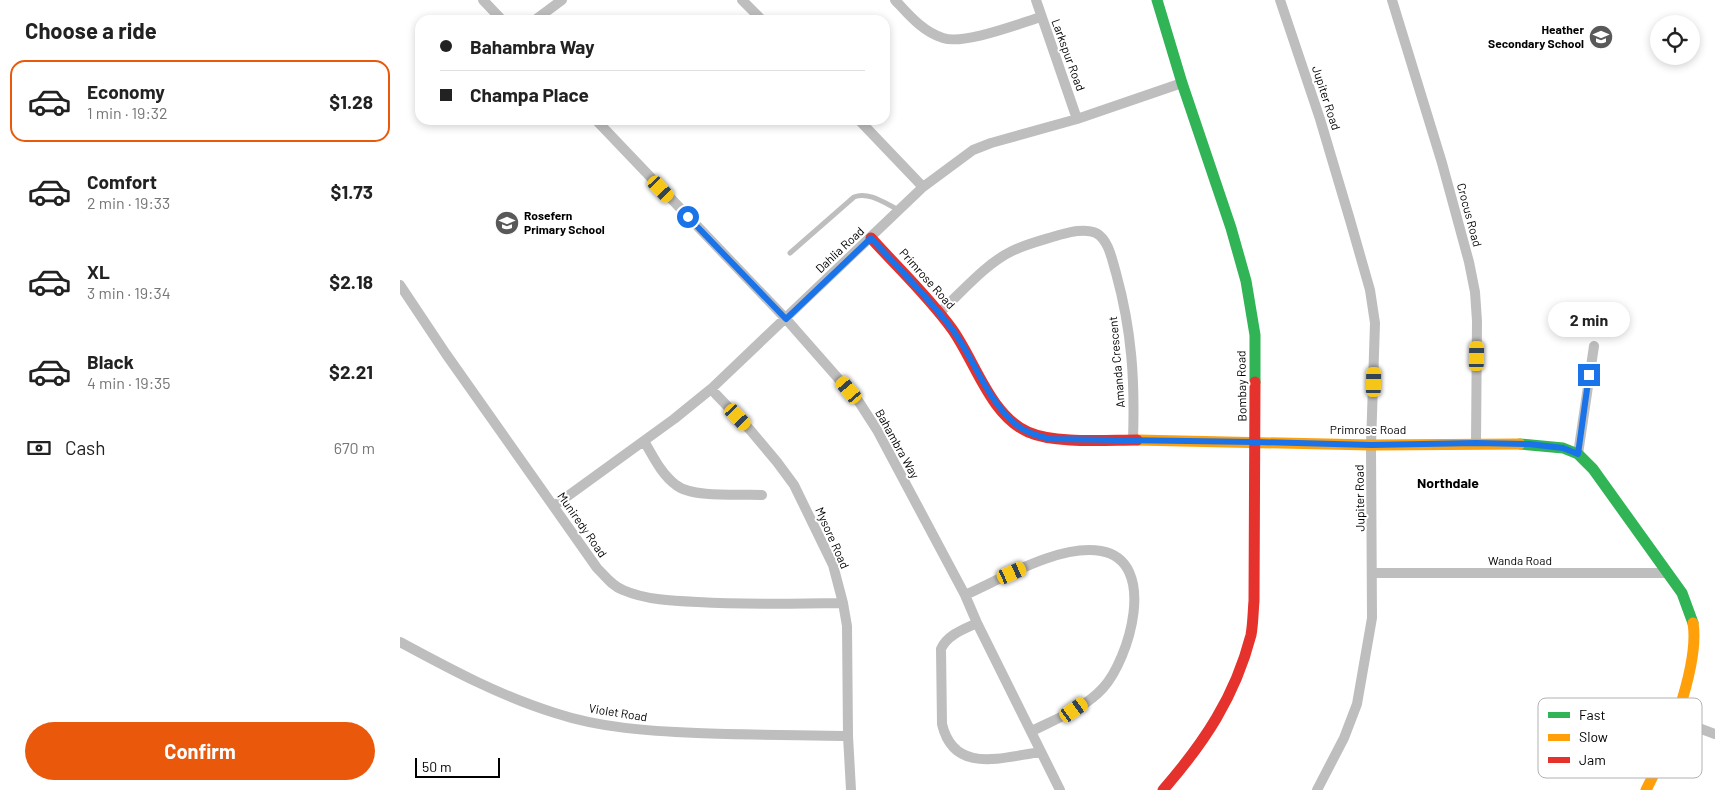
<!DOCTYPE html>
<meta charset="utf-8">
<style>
:root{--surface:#fff;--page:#f6f6f6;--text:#222;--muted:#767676;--line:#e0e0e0;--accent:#ea580c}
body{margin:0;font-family:Barlow,sans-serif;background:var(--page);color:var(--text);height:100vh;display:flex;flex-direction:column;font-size:19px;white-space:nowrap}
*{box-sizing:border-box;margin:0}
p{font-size:16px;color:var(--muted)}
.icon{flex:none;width:28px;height:28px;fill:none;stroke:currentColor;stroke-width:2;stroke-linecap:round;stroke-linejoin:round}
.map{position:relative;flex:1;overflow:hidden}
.sheet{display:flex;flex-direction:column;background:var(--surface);width:400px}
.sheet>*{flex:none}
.guide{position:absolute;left:15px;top:15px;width:475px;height:110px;border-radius:15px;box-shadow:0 2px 8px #0003;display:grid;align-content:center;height:110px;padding:0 25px;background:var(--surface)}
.controls{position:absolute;left:1250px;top:15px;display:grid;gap:10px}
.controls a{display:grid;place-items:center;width:50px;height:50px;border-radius:50%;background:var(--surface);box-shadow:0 2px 8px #0003;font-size:25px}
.scale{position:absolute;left:15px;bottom:12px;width:85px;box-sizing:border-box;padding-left:5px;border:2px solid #000;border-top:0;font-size:14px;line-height:18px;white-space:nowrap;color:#000;-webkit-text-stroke:4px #fff;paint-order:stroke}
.end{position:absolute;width:22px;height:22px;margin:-11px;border:6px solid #1a73e8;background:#fff;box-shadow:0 0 0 2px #fff}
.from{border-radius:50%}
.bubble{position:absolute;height:35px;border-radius:18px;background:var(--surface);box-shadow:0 2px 8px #0003;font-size:16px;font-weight:700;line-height:35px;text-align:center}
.car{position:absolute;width:15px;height:30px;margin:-15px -8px;border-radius:6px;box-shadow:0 0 4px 1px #0007;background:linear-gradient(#f5c518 24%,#345 0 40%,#f5c518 0 76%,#345 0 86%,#f5c518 0)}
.guide b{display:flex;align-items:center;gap:18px;height:48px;font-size:19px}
.guide b+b{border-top:1px solid var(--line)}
.guide i{width:12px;height:12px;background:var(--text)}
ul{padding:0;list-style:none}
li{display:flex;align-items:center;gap:15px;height:82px;margin:0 10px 8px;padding:0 15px;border:2px solid transparent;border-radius:15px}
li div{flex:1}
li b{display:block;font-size:19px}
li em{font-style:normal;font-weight:700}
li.on{border-color:var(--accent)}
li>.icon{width:45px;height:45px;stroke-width:1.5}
h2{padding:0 25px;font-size:22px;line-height:60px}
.pay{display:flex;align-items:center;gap:12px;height:55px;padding:0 25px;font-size:19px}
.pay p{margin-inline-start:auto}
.action{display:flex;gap:10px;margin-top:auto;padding:10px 25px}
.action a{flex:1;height:58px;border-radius:30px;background:var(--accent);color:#fff;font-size:20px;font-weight:700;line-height:58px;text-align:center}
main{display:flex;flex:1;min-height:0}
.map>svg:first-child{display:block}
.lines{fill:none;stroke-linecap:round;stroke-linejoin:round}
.lane{stroke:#bebebe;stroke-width:5}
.street{stroke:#bebebe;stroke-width:10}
.fast{stroke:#30b455;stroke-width:11}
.slow{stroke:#ff9f0a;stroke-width:11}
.jam{stroke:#e5322d;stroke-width:11}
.route{stroke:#1a73e8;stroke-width:6}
.labels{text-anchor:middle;stroke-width:4;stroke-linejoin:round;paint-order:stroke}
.poi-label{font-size:12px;font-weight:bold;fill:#000;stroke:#fff;text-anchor:end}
.street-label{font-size:12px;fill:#000;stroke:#fff}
.neighbourhood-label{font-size:14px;font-weight:bold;fill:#000;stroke:#fff}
.key{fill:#fff;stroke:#b2b2b2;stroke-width:1}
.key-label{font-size:14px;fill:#000}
</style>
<main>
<section class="sheet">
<h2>Choose a ride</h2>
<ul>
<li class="on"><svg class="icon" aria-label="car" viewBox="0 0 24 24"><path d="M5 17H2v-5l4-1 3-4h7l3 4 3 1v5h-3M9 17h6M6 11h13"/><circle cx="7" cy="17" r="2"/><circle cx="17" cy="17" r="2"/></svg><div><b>Economy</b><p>1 min · 19:32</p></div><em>$1.28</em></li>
<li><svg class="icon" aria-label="car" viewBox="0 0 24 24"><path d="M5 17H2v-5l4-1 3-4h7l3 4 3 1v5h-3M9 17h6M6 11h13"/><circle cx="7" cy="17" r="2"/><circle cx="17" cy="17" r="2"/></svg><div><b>Comfort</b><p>2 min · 19:33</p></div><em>$1.73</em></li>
<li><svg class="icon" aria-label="car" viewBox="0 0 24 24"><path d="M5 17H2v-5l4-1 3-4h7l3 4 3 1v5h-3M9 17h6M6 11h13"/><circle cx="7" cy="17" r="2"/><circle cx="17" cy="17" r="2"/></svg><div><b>XL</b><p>3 min · 19:34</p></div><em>$2.18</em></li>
<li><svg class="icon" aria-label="car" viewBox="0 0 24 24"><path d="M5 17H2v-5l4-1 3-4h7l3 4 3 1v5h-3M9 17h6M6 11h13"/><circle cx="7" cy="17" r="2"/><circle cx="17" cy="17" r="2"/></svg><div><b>Black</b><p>4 min · 19:35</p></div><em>$2.21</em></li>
</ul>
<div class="pay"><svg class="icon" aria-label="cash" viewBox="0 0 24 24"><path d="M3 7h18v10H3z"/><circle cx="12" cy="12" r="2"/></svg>Cash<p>670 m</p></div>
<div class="action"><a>Confirm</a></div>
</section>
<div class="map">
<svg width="1315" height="790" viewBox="0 0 1315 790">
<rect width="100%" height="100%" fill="#fff"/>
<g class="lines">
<!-- lane -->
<path class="lane" d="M390 253 454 197C469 191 486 204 499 210"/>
<!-- street -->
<path class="street" d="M83 0 102 20
M342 0 362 20
M495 0C509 15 523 32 543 38 564 45 618 24 641 17
M636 0 677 119
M880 0 920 119 950 220 970 290 975 323 971 445 972 618 957 704 944 738 917 790
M992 0 1042 163 1069 262 1075 292 1077 321 1076 443
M135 20 162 0
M196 120 386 319 459 402 477 430 565 595 577 623 660 790
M459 120 523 187
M0 285 46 354 197 568C205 576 212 586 223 590 246 600 273 601 298 602 346 605 395 604 443 603
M539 313C561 293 585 264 612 251 626 244 643 240 659 235 670 232 685 228 696 233 709 240 712 260 716 273 732 331 735 380 733 440
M311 389 351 431 377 462 394 485 433 565 443 603 447 626 448 736 451 790
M244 441C253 456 261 474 276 485 292 498 341 494 362 495
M1178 454 1194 346
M154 506 274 419 311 389 523 187 573 150 591 143 677 119 782 83
M973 573H1267
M565 595C603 578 659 544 701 551 759 561 729 660 703 688 685 708 656 719 632 731
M577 623C564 629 547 635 541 649L542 724C554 775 602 757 641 752
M0 642C50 669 100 696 155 713 200 728 249 731 297 733 347 735 397 735 448 736
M1274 722 1296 727 1315 734"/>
<!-- fast -->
<path class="fast" d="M757 0 782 83 831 228 846 281 855 335V382
M1120 444 1163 448 1178 454 1193 469 1282 593 1293 623"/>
<!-- slow -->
<path class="slow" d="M737 440 971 445 1120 444
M1246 790C1266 752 1300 665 1293 623"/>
<!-- jam -->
<path class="jam" d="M471 238C498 268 528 296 552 329 575 361 590 415 628 432 655 444 706 440 737 440
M763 790C804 743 835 697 851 635 853 624 853 612 854 601L855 382"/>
</g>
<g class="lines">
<!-- route -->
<path class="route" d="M288 217 386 319 471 238C498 268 528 297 552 329 575 360 587 402 618 426 627 433 639 436 650 439L856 442 971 445 1076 443 1129 444 1163 448 1178 454 1189 375"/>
</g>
<!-- icons -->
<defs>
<g id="school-disc" transform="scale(1.25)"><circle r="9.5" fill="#595959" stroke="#fff"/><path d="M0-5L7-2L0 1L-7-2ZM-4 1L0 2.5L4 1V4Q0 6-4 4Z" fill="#fff"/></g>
</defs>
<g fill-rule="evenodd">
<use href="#school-disc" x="1201" y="37"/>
<use href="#school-disc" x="107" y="223"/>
</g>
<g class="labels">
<!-- poi labels -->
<g class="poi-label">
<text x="1184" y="34">Heather<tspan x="1184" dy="14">Secondary School</tspan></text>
<text x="124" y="220" text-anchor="start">Rosefern<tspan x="124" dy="14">Primary School</tspan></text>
</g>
<!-- street labels -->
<g class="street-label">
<text transform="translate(668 55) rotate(70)" y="4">Larkspur Road</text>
<text transform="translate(926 98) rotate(72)" y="4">Jupiter Road</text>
<text transform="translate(1069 215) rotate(75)" y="4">Crocus Road</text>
<text transform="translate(440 250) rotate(-43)" y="4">Dahlia Road</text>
<text transform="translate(527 279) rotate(48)" y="4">Primrose Road</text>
<text transform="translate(717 362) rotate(-95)" y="4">Amanda Crescent</text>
<text transform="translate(842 386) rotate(-91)" y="4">Bombay Road</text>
<text x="968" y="434">Primrose Road</text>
<text transform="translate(497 444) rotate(61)" y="4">Bahambra Way</text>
<text transform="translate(960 498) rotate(-91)" y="4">Jupiter Road</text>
<text transform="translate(182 525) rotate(55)" y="4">Muniredy Road</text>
<text transform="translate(432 538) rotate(66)" y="4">Mysore Road</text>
<text x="1120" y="565">Wanda Road</text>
<text transform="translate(218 713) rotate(9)" y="4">Violet Road</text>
</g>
<!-- neighbourhood labels -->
<g class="neighbourhood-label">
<text x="1048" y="488">Northdale</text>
</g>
</g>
<!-- legend -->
<rect x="1138" y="698" width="164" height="80" rx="8" class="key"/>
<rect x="1148" y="712" width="22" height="6" fill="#30b455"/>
<rect x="1148" y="734" width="22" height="7" fill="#ff9f0a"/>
<rect x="1148" y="757" width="22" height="6" fill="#e5322d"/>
<g class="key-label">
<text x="1179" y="720">Fast</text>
<text x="1179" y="742">Slow</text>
<text x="1179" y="765">Jam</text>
</g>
</svg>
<div class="controls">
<a><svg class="icon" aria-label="locate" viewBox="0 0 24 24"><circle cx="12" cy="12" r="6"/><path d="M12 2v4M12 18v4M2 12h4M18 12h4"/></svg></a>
</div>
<div class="scale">50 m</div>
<i class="end from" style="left:288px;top:217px"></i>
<i class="end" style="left:1189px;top:375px"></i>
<div class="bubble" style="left:1148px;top:302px;width:82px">2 min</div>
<i class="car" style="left:261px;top:189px;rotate:137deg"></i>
<i class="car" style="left:1077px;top:356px;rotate:1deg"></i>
<i class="car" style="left:974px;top:382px;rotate:1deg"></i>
<i class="car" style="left:449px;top:390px;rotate:320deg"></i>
<i class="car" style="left:338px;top:417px;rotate:137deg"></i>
<i class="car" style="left:612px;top:573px;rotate:66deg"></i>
<i class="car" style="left:674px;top:710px;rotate:55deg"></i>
<div class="guide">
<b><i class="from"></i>Bahambra Way</b>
<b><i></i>Champa Place</b>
</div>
</div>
</main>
